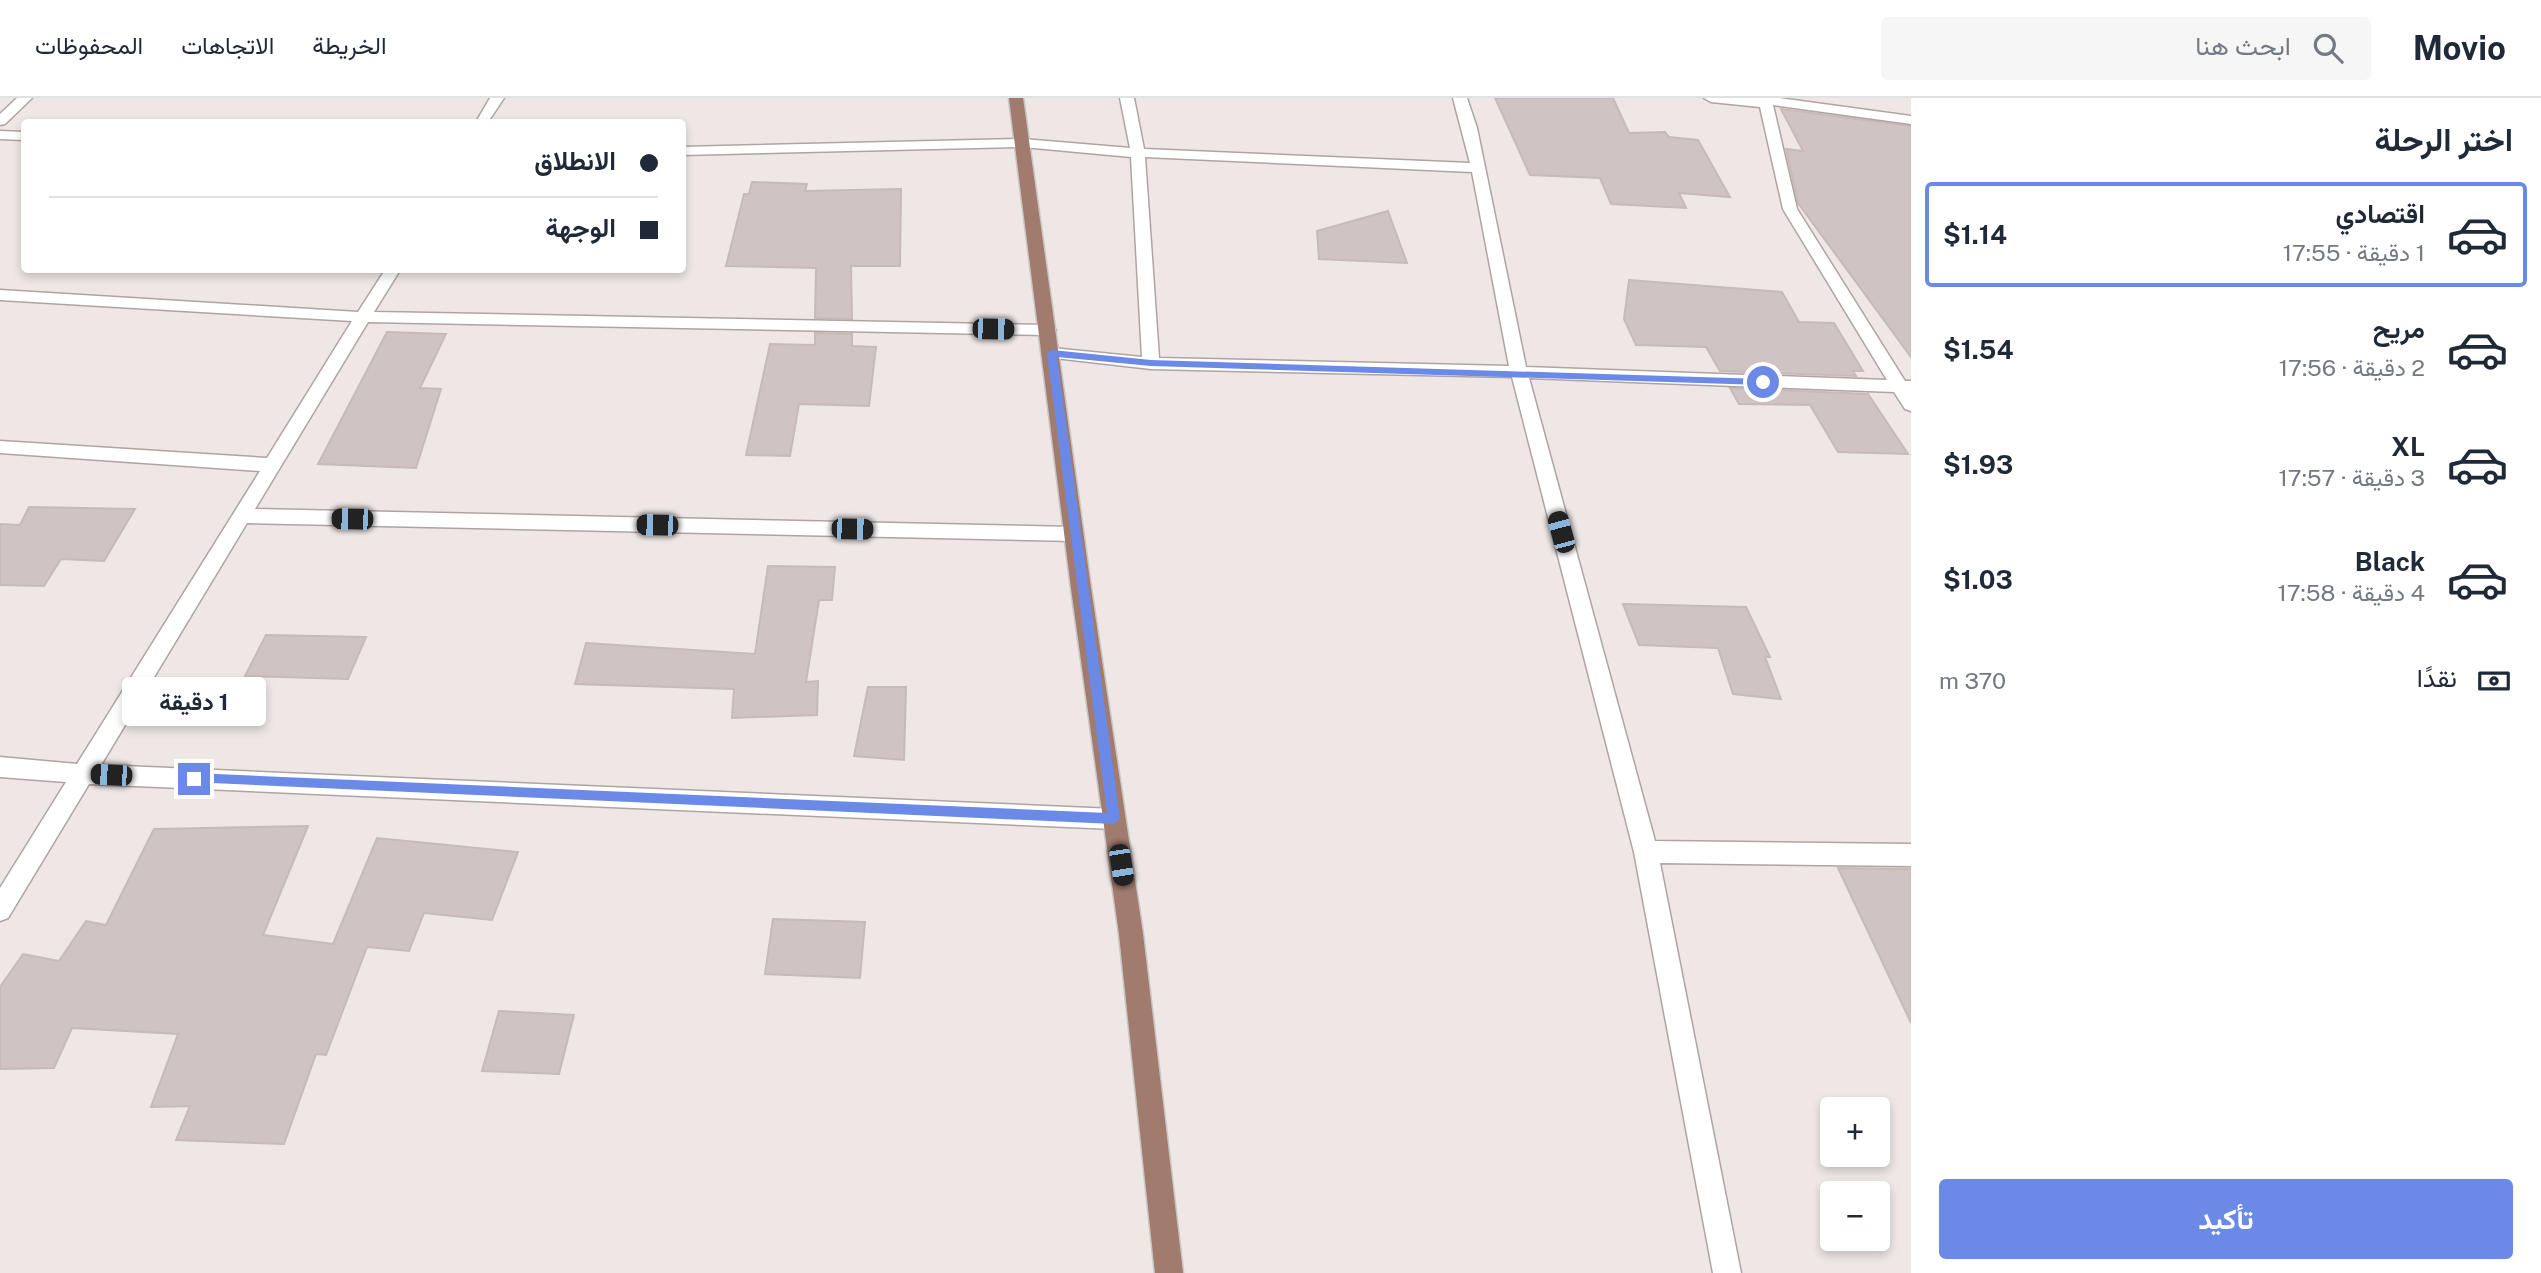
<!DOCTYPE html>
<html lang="ar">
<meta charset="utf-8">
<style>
:root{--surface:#fff;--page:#f6f6f7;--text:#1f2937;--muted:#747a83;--line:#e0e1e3;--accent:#6b8ae7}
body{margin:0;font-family:"Public Sans",Vazirmatn,sans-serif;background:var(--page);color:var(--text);direction:rtl;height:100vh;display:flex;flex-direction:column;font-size:26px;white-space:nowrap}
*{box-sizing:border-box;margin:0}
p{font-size:23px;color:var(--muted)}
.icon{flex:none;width:38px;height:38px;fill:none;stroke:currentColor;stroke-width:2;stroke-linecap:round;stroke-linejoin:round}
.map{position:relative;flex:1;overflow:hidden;direction:ltr}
.sheet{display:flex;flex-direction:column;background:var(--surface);width:630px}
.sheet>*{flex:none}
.banner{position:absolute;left:21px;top:21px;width:665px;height:154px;border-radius:7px;box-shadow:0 4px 10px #0003;direction:rtl;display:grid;align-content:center;height:154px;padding:0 28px;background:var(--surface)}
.fabs{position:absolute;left:1820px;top:999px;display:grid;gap:14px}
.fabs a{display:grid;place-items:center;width:70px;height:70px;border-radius:7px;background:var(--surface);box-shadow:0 4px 10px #0003;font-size:35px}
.end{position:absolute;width:32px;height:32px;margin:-16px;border:9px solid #6b8ae7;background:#fff;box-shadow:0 0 0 4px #fff}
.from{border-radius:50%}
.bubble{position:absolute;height:49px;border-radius:7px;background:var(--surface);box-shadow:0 4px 10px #0003;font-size:23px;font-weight:700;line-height:49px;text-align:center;direction:rtl}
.car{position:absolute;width:21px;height:42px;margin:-21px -10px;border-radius:9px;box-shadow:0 0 5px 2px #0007;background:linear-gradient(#222 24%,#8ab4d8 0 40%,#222 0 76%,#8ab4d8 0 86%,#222 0)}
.banner b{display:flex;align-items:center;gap:24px;height:66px;font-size:26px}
.banner b+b{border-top:2px solid var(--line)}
.banner i{width:18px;height:18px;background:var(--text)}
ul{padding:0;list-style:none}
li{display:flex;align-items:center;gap:21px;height:105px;margin:0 14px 10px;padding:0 14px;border:4px solid transparent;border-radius:7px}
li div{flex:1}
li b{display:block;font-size:26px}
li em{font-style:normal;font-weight:700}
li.on{border-color:var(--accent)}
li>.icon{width:63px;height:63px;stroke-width:1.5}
h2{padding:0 28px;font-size:32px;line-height:84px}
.pay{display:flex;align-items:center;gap:18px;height:77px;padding:0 28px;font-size:26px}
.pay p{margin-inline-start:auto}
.primary-button{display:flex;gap:14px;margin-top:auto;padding:14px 28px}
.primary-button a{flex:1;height:80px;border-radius:7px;background:var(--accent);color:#fff;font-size:28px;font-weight:700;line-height:80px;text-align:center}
header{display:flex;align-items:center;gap:42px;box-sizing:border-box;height:98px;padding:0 35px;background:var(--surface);border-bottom:2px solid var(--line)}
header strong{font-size:33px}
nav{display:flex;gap:38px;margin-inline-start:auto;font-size:24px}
.search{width:490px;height:63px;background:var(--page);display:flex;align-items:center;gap:18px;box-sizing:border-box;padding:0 24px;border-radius:7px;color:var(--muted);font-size:26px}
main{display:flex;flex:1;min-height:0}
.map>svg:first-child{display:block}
.building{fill:#cfc3c3;stroke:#c7bab9;stroke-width:2}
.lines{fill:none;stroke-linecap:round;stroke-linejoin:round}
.street-casing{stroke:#afa4a1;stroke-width:3}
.primary-casing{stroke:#c9c4c2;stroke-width:3}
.street{fill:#fff;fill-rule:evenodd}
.primary{fill:#a07b6e;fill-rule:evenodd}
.route{fill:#6b8ae7}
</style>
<header>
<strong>Movio</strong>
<div class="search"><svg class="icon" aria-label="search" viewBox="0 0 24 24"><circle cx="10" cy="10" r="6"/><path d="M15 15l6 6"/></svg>ابحث هنا</div>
<nav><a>الخريطة</a><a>الاتجاهات</a><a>المحفوظات</a></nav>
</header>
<main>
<section class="sheet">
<h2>اختر الرحلة</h2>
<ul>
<li class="on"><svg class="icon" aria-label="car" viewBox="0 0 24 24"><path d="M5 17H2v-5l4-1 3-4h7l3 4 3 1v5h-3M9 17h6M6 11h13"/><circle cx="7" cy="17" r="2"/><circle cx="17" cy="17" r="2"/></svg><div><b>اقتصادي</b><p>1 دقيقة · 17:55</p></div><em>$1.14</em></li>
<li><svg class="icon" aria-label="car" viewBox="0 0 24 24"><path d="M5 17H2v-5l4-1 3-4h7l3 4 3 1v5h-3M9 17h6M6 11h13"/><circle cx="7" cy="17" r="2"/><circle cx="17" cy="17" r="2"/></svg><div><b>مريح</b><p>2 دقيقة · 17:56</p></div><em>$1.54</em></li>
<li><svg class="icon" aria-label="car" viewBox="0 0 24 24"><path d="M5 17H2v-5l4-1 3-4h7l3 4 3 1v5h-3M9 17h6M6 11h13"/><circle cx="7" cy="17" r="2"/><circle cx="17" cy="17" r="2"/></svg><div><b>XL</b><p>3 دقيقة · 17:57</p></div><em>$1.93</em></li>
<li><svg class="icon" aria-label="car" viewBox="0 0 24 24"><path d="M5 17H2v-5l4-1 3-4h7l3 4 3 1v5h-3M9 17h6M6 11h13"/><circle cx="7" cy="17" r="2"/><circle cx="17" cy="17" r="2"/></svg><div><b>Black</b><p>4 دقيقة · 17:58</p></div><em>$1.03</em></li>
</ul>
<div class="pay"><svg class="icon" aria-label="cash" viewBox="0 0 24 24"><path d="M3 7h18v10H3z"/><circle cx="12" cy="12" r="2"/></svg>نقدًا<p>370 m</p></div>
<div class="primary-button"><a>تأكيد</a></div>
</section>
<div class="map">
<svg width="1911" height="1175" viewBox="0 0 1911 1175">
<rect width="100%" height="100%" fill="#eee7e6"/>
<!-- building -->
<path class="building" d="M1495 0H1613L1629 35 1665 34 1669 39 1698 42 1730 99 1679 95 1686 110 1611 106 1600 80 1530 77Z
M1781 11 1911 28V259L1798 105 1786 51 1803 53Z
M752 84 807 86 805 93 901 91 900 168H851L852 221 815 220 816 170 726 168 744 96H749Z
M1388 113 1407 165 1319 161 1317 133Z
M1629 182 1782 194 1799 224 1834 225 1863 273H1853L1856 278 1720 273 1706 249 1636 247 1624 221Z
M387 234 446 236 420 290 441 291 416 370 318 366Z
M815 235 852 236V248L876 249 869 308 799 306 790 358 746 357 770 246 815 247Z
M1730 290 1868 296 1908 356 1838 354 1810 307 1739 306Z
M29 409 135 411 104 463 61 461 44 488 0 487V426L20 427Z
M768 468 835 469 832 502H819L806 584 818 583 817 617 732 620 734 591 575 586 586 545 755 556Z
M1623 506 1746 509 1770 559H1765L1781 601 1733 596 1718 550 1639 547Z
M266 537 366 539 348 581 245 578Z
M868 589H906L904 662 854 658Z
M308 728 263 837 333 846 377 740 518 754 492 822 424 815 409 853 367 849 326 957 316 956 284 1046 176 1042 190 1008 151 1009 178 936 72 930 54 970 0 971V889L23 856 59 863 86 823 106 827 154 731Z
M1838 770 1911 771V925Z
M773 821 865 824 860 880 765 876Z
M499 913 574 917 559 976 482 973Z"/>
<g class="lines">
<!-- street casing -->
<g class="street-casing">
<path id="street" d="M17 0H32L5 26 0 27V16Z
M490 0H504L488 24H476Z
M1120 0H1134L1144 51 1470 65 1453 0H1467L1477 30 1526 269 1887 282 1783 111 1760 9 1711 4 1704 0H1779L1911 18V26L1773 7 1797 111 1905 283H1911V313L1905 311 1894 294 1529 280 1655 743 1911 746V768L1660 765 1741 1175H1713L1634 754 1512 279 1151 271 1046 259 1044 255 1052 250 1142 259 1131 59 1023 49 682 57V49L1023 41 1130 50ZM1145 59 1472 74 1509 268 1159 260Z
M0 33 24 34V42L0 41Z
M385 172H400L374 214 1048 227 1056 232 1048 237 368 224 255 411 1074 429 1081 431 1083 436 1081 441 1074 443 247 425 101 667 1114 711 1122 714 1125 721 1122 728 1114 731 89 686 8 820 0 823V790L66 684 0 679V659L77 666 260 373 0 355V343L267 360 352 223 0 202V192L358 214Z"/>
</g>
<!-- primary casing -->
<g class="primary-casing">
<path id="primary" d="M1009 0H1023L1091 490 1143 836 1183 1175H1155L1119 836 1071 490Z"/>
</g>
<!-- street -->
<use href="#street" class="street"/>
<!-- primary -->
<use href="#primary" class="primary"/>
</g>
<!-- route -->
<path class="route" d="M1052 252 1151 262 1763 281 1768 284 1763 287 1151 268 1057 259 1120 721 1114 726 190 684V677L194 675 1107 715 1047 255Z"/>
</svg>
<div class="fabs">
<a>+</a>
<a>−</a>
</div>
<i class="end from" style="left:1763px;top:284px"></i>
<i class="end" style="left:194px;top:681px"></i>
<div class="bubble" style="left:122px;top:579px;width:144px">1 دقيقة</div>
<i class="car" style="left:993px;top:231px;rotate:91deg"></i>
<i class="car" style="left:352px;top:421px;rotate:271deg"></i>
<i class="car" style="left:657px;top:427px;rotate:271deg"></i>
<i class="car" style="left:852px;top:431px;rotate:91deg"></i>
<i class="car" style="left:1561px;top:434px;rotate:345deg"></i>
<i class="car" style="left:111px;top:677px;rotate:273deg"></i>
<i class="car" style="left:1121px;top:767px;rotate:171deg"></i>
<div class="banner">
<b><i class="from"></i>الانطلاق</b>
<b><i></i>الوجهة</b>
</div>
</div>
</main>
